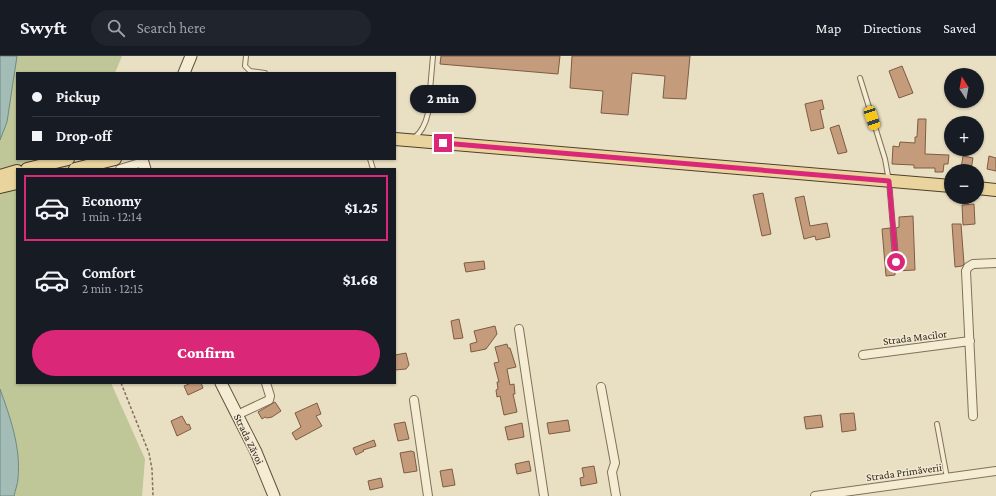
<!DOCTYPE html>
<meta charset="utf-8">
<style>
:root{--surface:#171b24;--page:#20242c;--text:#f1f3f6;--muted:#9ea1a6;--line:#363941;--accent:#db2777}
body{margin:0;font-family:"Crimson Pro",serif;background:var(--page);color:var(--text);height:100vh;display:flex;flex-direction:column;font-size:15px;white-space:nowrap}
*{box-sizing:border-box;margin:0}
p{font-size:13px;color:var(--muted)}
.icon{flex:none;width:22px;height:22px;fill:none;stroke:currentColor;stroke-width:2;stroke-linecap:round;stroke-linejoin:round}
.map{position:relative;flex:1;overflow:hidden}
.details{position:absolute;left:16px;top:112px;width:380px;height:216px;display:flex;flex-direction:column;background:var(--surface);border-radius:0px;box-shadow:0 1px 3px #0004}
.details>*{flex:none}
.banner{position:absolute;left:16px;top:16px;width:380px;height:88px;border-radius:0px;box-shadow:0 1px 3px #0004;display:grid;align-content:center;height:88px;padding:0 16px;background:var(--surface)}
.needle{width:26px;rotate:349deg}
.controls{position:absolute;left:944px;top:12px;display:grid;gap:8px}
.controls a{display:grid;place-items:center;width:40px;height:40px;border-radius:50%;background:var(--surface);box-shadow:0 1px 3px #0004;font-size:20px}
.end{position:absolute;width:18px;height:18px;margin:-9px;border:5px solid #db2777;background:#fff;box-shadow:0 0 0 2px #fff}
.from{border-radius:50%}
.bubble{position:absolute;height:28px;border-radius:14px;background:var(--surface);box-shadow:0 1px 3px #0004;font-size:13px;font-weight:800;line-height:28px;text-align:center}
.car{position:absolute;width:12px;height:24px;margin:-12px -6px;border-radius:5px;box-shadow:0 0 3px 1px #0007;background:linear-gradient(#f5c518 24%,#345 0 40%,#f5c518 0 76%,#345 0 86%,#f5c518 0)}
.banner b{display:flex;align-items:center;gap:14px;height:38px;font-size:15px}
.banner b+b{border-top:1px solid var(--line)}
.banner i{width:10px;height:10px;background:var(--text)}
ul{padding:7px 0 0;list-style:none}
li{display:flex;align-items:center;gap:12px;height:66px;margin:0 8px 6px;padding:0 8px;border:2px solid transparent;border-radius:0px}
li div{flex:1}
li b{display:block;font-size:15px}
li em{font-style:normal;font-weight:800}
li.selected{border-color:var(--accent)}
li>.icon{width:36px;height:36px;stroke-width:1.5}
.cta{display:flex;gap:8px;margin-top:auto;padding:8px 16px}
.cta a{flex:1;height:46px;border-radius:24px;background:var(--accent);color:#fff;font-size:16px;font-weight:800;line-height:46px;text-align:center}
header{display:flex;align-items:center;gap:24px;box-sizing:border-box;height:56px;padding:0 20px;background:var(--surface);border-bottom:1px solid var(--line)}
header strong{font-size:19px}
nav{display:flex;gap:22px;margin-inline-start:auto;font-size:14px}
.search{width:280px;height:36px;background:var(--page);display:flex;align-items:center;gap:10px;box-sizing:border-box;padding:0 14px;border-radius:22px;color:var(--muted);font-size:15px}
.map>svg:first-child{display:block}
.green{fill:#bfc697}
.water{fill:#a4bcb6;stroke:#6c8983}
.building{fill:#c49c7c;stroke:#7e5c43}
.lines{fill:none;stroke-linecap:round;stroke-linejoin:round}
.lane-casing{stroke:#81715b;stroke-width:6}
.street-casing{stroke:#81715b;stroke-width:10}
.secondary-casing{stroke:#63523e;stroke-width:13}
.primary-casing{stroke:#4f3f2f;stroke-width:14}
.path{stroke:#81715b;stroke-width:1.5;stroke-dasharray:3 2;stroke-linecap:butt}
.lane{stroke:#f5ecd4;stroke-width:4}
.street{stroke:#f5ecd4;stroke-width:8}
.secondary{stroke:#f5ecd4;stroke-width:11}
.primary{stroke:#e9d49d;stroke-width:12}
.route{stroke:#db2777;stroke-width:5}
.labels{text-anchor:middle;stroke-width:3;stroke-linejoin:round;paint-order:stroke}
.street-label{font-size:11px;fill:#32281e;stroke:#f1e9d1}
</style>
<header>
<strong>Swyft</strong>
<div class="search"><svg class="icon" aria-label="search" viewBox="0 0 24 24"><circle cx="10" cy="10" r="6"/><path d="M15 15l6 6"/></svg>Search here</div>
<nav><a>Map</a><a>Directions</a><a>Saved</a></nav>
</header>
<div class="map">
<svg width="996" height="440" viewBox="0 0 996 440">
<rect width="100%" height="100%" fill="#e9dfc2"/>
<!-- green -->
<path class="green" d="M17 0H122L115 17H17V103H74L72 113H17V327H111L145 403 142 440H14C15 434 18 428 18 422 21 391 10 361 0 333V84L7 66Z"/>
<!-- water -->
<path class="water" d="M0 0H17L7 66 0 84Z
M0 333C10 361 21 391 18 422 18 428 15 434 14 440H0Z"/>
<!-- building -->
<path class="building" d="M441 0H560L558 18 440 8Z
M572 0H690L686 43 663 42 665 20 632 17 628 59 601 57 603 35 570 32Z
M902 10 913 37 899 42 889 15Z
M822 44 824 53 820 54 824 72 811 75 805 48Z
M918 63H926L925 98 949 99 948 108H944L943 116H935V112H914V109L892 108 893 90 899 91 900 86 915 87V81H917Z
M839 69 847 96 838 98 830 72Z
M963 100 973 102 971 114 961 112Z
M989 100 996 102V115L987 113Z
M763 137 771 178 762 180 753 139Z
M804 140 810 170 827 167 830 181 816 184 815 180 804 183 795 142Z
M974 148 975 168 963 169 962 149Z
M913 160 915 214 895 215V219L886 220 882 173 890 172 893 207 894 210H898L899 207 896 172 899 171V161Z
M952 168H961L964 208 962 210 955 211Z
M484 205 485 213 466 216 464 207Z
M459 263 463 282 454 283 451 265Z
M495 270 497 278 486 293 471 296 470 288 477 286 474 275Z
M507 288 508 292H510L516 311 507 313 510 329 514 328 515 338H513L517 356 504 359 500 340 497 341 496 334 498 333 497 326H499L494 307 499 306 495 291Z
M406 297 409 309 406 313 395 314V299Z
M191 327H201L203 332 188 339 184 330Z
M275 346 281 355 272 361 267 362 265 361 262 363 258 356Z
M317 347 321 358 316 360 322 370 296 384 292 377 301 371 295 357Z
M854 357 856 374 842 376 840 358Z
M821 359 823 371 806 373 804 361Z
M182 360 187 369 189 368 191 373 177 380 171 365Z
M568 364 570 375 549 378 547 367Z
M405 366 409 383 398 385 394 368Z
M522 367 524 381 508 384 505 371Z
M374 384 376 390 363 394 364 395 356 399 353 392Z
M411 395 414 396 417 415 404 417 400 397Z
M529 405 531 415 517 418 515 408Z
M594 410 597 427 581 430 580 422 584 421 582 412Z
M452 413 455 429 443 431 440 415Z
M381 422 383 431 370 434 368 425Z"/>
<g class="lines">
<!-- lane casing -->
<g class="lane-casing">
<path id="lane" d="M246 0 245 10 250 15 265 17
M860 22 885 103 889 125 896 207
M414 82C422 76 426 66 428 57L433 0
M370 103 373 113
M937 368 947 422"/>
</g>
<!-- street casing -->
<g class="street-casing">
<path id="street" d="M120 113 143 106
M519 273 544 440
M863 299 970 285
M601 331 615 407 612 416 616 440
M414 344 428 440
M237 359 269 344 270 340 266 327
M973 360 966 215 968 211 973 208 996 207
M815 440 996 415"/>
</g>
<!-- secondary casing -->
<g class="secondary-casing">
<path id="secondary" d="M184 17 191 0
M142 103 145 113
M221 327 256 396 274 440"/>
</g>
<!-- primary casing -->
<g class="primary-casing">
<path id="primary" d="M395 83 951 130
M27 113 68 103
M75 113 115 103
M0 120 17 115
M0 131 17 127
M977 132 996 134"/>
</g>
<!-- path -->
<path class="path" d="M121 327 149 397 152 413 153 440"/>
<!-- lane -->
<use href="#lane" class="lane"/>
<!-- street -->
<use href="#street" class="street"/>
<!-- secondary -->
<use href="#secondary" class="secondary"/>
<!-- primary -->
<use href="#primary" class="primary"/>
</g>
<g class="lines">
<!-- route -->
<path class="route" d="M443 87 889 125 896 206"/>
</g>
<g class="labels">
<!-- street labels -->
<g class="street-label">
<text transform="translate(915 281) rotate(-7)" y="4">Strada Macilor</text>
<text transform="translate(249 383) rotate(64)" y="4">Strada Zăvoi</text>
<text transform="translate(904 416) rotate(-8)" y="4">Strada Primăverii</text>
</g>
</g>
</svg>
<div class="controls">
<a><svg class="needle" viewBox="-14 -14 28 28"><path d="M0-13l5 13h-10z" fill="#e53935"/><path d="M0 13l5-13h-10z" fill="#9ea1a6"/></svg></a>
<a>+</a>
<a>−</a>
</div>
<i class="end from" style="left:896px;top:206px"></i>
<i class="end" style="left:443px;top:87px"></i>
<div class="bubble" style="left:410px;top:29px;width:66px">2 min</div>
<i class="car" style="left:872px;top:62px;rotate:162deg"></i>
<div class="banner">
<b><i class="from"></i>Pickup</b>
<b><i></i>Drop-off</b>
</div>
<section class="details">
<ul>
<li class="selected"><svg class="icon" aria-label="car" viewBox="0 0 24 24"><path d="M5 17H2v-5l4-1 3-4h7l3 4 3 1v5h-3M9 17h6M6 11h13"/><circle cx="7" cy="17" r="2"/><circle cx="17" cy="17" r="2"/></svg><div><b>Economy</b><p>1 min · 12:14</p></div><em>$1.25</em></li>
<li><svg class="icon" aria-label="car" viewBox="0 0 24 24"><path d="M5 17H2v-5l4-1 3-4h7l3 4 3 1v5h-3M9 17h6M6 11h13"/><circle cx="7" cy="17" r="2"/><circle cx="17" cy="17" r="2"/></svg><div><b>Comfort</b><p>2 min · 12:15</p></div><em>$1.68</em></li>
</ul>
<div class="cta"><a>Confirm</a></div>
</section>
</div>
